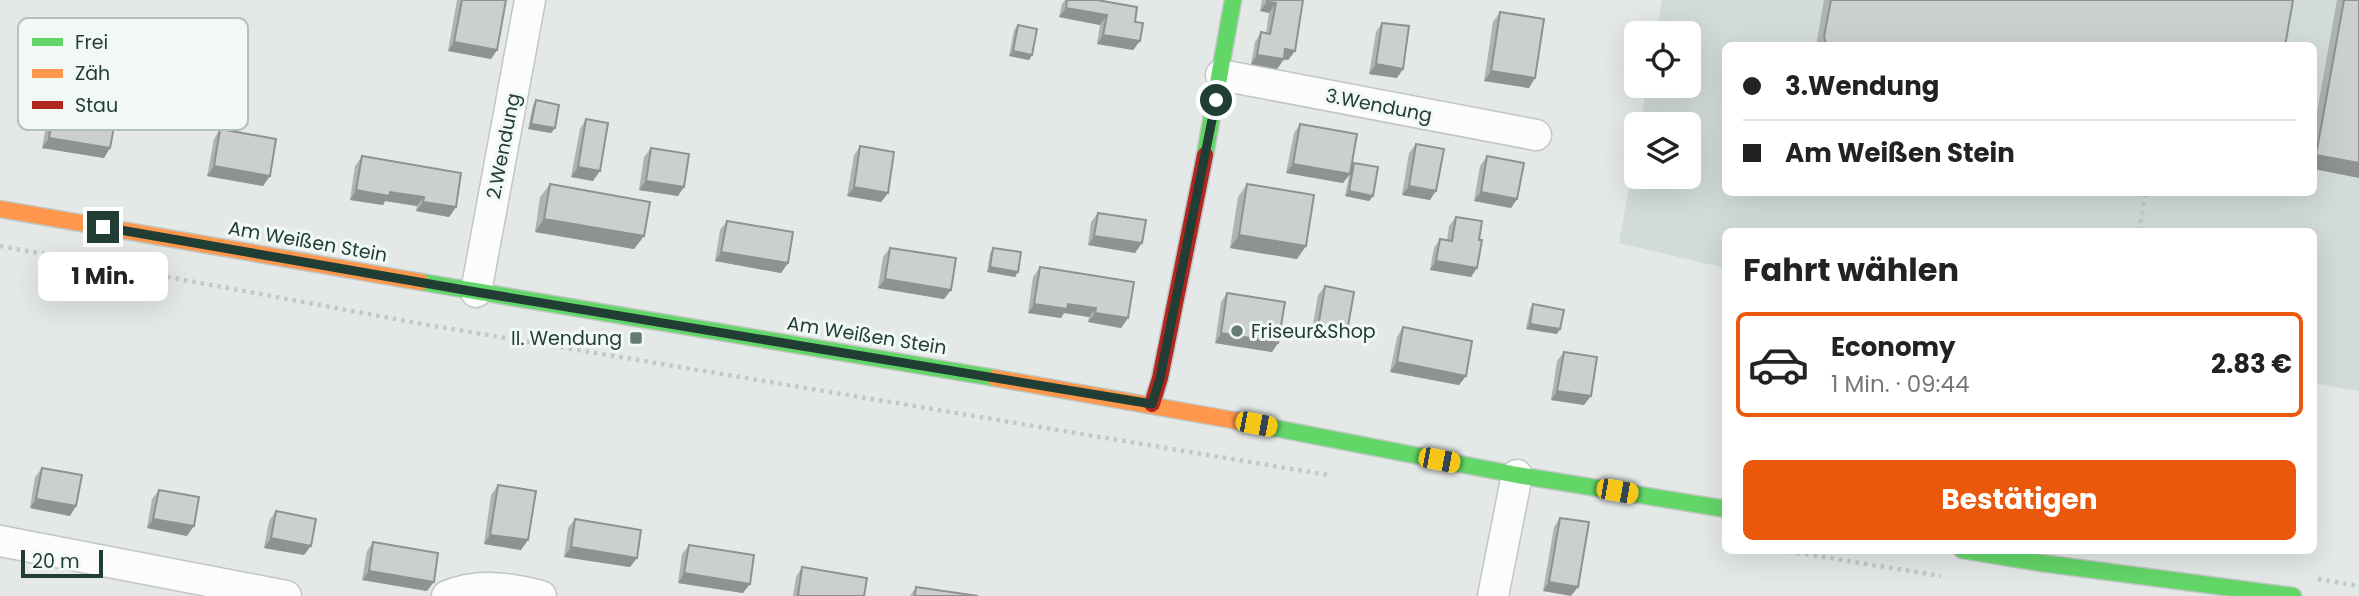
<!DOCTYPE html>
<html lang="de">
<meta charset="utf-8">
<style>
:root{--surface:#fff;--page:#f2f2f2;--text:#222;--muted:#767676;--line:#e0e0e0;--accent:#ea580c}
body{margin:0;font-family:Poppins,sans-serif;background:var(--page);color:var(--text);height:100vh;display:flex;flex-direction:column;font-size:26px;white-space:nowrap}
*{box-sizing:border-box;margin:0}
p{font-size:23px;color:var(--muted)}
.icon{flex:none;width:38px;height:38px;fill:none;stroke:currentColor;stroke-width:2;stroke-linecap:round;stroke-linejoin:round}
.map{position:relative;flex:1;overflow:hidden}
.details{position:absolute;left:1722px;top:228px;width:595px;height:326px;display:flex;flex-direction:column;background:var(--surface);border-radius:10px;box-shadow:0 7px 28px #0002}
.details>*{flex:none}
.hud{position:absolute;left:1722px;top:42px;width:595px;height:154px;border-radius:10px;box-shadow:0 7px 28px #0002;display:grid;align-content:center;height:154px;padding:0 21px;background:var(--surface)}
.controls{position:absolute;left:1624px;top:21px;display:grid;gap:14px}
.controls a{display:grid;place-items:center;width:77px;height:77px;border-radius:10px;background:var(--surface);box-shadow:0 7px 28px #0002;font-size:35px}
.scale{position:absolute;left:21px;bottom:18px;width:82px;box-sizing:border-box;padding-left:7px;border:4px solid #213e35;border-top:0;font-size:19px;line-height:24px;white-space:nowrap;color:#213e35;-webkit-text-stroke:5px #f2f9f5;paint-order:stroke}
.end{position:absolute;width:32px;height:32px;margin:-16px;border:9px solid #213e35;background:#fff;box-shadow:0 0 0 4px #fff}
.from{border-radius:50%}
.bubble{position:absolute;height:49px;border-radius:10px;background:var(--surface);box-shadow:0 7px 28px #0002;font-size:23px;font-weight:700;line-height:49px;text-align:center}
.car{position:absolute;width:21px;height:42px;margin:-21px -10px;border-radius:9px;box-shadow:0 0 5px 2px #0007;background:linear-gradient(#f5c518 24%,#345 0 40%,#f5c518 0 76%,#345 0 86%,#f5c518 0)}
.hud b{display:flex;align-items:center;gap:24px;height:66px;font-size:26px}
.hud b+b{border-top:2px solid var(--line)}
.hud i{width:18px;height:18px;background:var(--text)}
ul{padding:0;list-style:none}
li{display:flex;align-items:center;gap:21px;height:105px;margin:0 14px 10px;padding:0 7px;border:4px solid transparent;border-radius:10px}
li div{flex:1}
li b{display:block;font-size:26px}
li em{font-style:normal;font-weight:700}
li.active{border-color:var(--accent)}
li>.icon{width:63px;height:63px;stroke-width:1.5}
h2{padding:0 21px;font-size:32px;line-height:84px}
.button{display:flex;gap:14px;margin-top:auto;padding:14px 21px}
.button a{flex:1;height:80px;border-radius:10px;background:var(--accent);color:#fff;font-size:28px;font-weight:700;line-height:80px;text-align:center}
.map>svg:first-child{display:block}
.built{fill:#d1dbd7;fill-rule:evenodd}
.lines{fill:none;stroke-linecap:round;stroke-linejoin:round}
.street-casing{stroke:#c1c6c4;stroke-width:33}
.fast-casing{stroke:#bfc7c4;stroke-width:19}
.slow-casing{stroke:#bfc7c4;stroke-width:19}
.jam-casing{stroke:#bfc7c4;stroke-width:19}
.path{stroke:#c0cac5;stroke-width:4.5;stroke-dasharray:3.5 5;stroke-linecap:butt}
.street{stroke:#fbfcfb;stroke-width:30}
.fast{stroke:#63d668;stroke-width:16}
.slow{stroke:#ff974d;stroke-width:16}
.jam{stroke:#b3261e;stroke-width:16}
.wall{fill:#afb3b1}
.shaded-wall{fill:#8e9290}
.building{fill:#cbd0ce;stroke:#8e9290;stroke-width:2}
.route{stroke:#213e35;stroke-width:9}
.poi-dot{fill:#657a73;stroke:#f2f9f5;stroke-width:2.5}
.labels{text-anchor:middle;stroke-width:6;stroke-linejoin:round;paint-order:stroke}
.street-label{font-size:19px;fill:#213e35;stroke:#f2f9f5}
.poi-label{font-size:19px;fill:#213e35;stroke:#f2f9f5;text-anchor:start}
.key{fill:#f2f9f5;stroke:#b3c1bb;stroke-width:2}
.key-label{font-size:19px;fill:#213e35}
</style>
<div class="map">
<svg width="2359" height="596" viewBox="0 0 2359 596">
<rect width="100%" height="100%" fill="#e4e9e7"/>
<!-- built -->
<path class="built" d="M1662 0H2359V391L2314 383V231H1726L1725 268 1619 243 1636 147V177H1689V124H1640L1647 86H1689V33H1656ZM1726 46H2314V192H1726Z"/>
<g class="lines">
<!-- street casing -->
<g class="street-casing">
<path id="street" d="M1221 75 1536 135
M476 292 530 0
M0 541 286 596
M447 596C478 583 509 588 541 596
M1493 596 1517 475"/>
</g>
<!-- fast casing -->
<g class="fast-casing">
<path id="fast" d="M1205 155 1233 0
M421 282 995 378
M1238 421 1517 475 1726 509
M1962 550 2041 563 2293 596"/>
</g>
<!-- slow casing -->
<g class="slow-casing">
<path id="slow" d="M0 209 421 282
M995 378 1238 421"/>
</g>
<!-- jam casing -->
<g class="jam-casing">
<path id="jam" d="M1152 404 1160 378 1205 155"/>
</g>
<!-- path -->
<path class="path" d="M2139 231 2146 192
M0 246 428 325 1328 475
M1780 550 1941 576
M2318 579 2359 586"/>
<!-- street -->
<use href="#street" class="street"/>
<!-- fast -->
<use href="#fast" class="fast"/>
<!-- slow -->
<use href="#slow" class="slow"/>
<!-- jam -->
<use href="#jam" class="jam"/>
</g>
<!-- wall -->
<path class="wall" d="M457 0H506L497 50 491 59 448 51Z
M1065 0H1097L1135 22 1140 41 1133 50 1097 44 1100 25 1059 17 1062 4Z
M1262 0H1303L1295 51 1288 60 1284 59 1277 69 1251 64 1255 42 1261 32 1266 33 1269 13 1260 11Z
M1824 0H2293L2285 46H1816Z
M2337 0H2359L2314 169V129Z
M1500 12 1529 88 1484 81 1493 22Z
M1382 23 1397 78 1369 74 1376 32Z
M1018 25 1032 55 1029 60 1009 56 1014 30Z
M536 100 555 128 551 133 528 129 533 105Z
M55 105 104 158 42 148 48 115Z
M586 119 593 181 571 177 580 129Z
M1300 124 1351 167 1354 163 1373 196 1369 201 1345 196 1349 175 1343 183 1286 173 1294 133Z
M220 129 263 186 207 176 214 139Z
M1416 144 1430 200 1402 195 1409 153Z
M860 146 888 193 881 202 847 196 854 155Z
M651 148 678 196 639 190 644 157Z
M362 156 456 207 449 217 416 211 417 206 385 201 383 205 350 200 355 166Z
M1487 156 1517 199 1511 208 1474 201 1480 166Z
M550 184 644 236 634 249 535 232 540 197Z
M1247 184 1306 246 1297 259 1230 248 1238 197Z
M1098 213 1135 253 1088 245 1091 222Z
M1456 217 1471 277 1430 270 1434 248 1440 239 1447 240 1449 226Z
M727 221 788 263 781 273 715 261 720 230Z
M890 248 951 290 944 299 878 288 883 257Z
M993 248 1015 277 987 272 990 253Z
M1040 267 1128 318 1121 328 1088 322 1089 317 1064 313 1061 318 1028 313 1033 277Z
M1325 286 1347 332 1341 341 1311 336 1318 295Z
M1227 293 1278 343 1272 352 1215 343 1221 302Z
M1533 304 1557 334 1526 329 1530 309Z
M1403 327 1466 376 1459 385 1390 372 1397 337Z
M1564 352 1584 405 1551 400 1557 361Z
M42 468 70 516 30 508 35 477Z
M498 485 521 550 484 544 491 495Z
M159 490 187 536 147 528 152 499Z
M276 511 304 555 264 548 269 521Z
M1560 518 1578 587 1543 591 1554 527Z
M575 519 637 558 630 567 564 557 568 528Z
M373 542 427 591 362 580 367 551Z
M689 545 743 593 678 583 682 554Z
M802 567 864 596H793L796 577Z
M916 587 978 596H910Z"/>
<!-- shaded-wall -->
<path class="shaded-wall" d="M1267 2 1276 3 1269 13 1260 11Z
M1066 8 1107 15 1100 25 1059 17Z
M1103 35 1140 41 1133 50 1097 44Z
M454 42 497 50 491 59 448 51Z
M1285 49 1295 51 1288 60 1283 59H1284L1277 69 1251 64 1257 55Z
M1013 51 1032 55 1029 60 1009 56Z
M1376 64 1403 69 1397 78 1369 74Z
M1491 71 1535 78 1529 88 1484 81Z
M531 124 555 128 551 133 528 129Z
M49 138 110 148 104 158 42 148Z
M2316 155 2359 163V178L2314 169V158Z
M1293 164 1350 174 1343 183 1286 173Z
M214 166 270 176 263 186 207 176Z
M578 167 600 171 593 181 571 177Z
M646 181 684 187 678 196 639 190Z
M1409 186 1436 191 1430 200 1402 195Z
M854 187 888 193 881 202 847 196Z
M356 190 390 192 424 197 417 206 385 201 383 205 350 200Z
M1349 191 1373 196 1369 201 1345 196Z
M1481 192 1517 199 1511 208 1474 201Z
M423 202 456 207 449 217 416 211Z
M544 219 644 236 634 249 535 232Z
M1239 235 1306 246 1297 259 1230 248Z
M1094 236 1142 243 1135 253 1088 245Z
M721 252 788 263 781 273 715 261Z
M1436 261 1477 268 1471 277 1430 270Z
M990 267 1018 272 1015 277 987 272Z
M885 279 951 290 944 299 878 288Z
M1034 304H1068L1096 308 1089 317 1064 313 1061 318 1028 313Z
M1095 313 1128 318 1121 328 1088 322Z
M1530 324 1560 329 1557 334 1526 329Z
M1318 327 1347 332 1341 341 1311 336Z
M1221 333 1278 343 1272 352 1215 343Z
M1397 362 1466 376 1459 385 1390 372Z
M1557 391 1591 396 1584 405 1551 400Z
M36 499 76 506 70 516 30 508Z
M153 519 194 526 187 536 147 528Z
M490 535 528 540 521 550 484 544Z
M271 538 311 546 304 555 264 548Z
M571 547 637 558 630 567 564 557Z
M369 571 434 582 427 591 362 580Z
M684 573 750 584 743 593 678 583Z
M1549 582 1578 587 1571 596 1543 591Z"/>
<!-- building -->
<path class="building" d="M462 0H506L497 50 454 42Z
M1067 0H1097L1137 7 1135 22 1143 23 1140 41 1103 35 1107 15 1066 8Z
M1267 0H1303L1295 51 1285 49 1284 59 1257 55 1261 32 1270 34 1276 3 1267 2Z
M1831 0H2293L2285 46H1827L1824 37Z
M2344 0H2359V163L2316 155Z
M1500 12 1544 19 1535 78 1491 71Z
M1382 23 1409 26 1403 69 1376 64Z
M1018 25 1037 29 1032 55 1013 51Z
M536 100 559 105 555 128 531 124Z
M55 105 116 116 110 148 49 138Z
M586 119 608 123 600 171 578 167Z
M1300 124 1357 134 1350 174 1293 164Z
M220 129 276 139 270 176 214 166Z
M1416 144 1444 149 1436 191 1409 186Z
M860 146 894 152 888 193 854 187Z
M651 148 689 154 684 187 646 181Z
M362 156 461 173 456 207 423 202 424 197 390 192 389 196 356 190Z
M1487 156 1524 163 1517 199 1481 192Z
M1354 163 1378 167 1373 196 1349 191Z
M550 184 650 202 644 236 544 219Z
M1247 184 1314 195 1306 246 1239 235Z
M1098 213 1146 220 1142 243 1094 236Z
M1456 217 1482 221 1479 240H1482L1477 268 1436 261 1440 239 1452 241Z
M727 221 793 232 788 263 721 252Z
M890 248 956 258 951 290 885 279Z
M993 248 1021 252 1018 272 990 267Z
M1040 267 1134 282 1128 318 1095 313 1096 308 1068 304 1067 309 1034 304Z
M1325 286 1354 292 1347 332 1318 327Z
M1227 293 1285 302 1278 343 1221 333Z
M1533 304 1564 310 1560 329 1530 324Z
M1403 327 1472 341 1466 376 1397 362Z
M1564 352 1597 357 1591 396 1557 391Z
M42 468 82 475 76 506 36 499Z
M498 485 536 491 528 540 490 535Z
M159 490 199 497 194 526 153 519Z
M276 511 316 519 311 546 271 538Z
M1560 518 1589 522 1578 587 1549 582Z
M575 519 641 530 637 558 571 547Z
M373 542 438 553 434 582 369 571Z
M689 545 754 555 750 584 684 573Z
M802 567 867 578 864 596H798Z
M916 587 978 596H915Z"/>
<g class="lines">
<!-- route -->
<path class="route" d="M103 227 476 292 1152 404 1160 378 1216 100"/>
</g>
<!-- markers -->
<g class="poi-dot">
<circle cx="1237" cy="331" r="7"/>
<rect x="629" y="331" width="14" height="14" rx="3.5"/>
</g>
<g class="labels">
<!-- street labels -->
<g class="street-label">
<text transform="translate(1379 105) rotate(11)" y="7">3.Wendung</text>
<text transform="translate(503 146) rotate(-79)" y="7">2.Wendung</text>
<text transform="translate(308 241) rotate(10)" y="7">Am Weißen Stein</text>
<text transform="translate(867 335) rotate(9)" y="7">Am Weißen Stein</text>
</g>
<!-- poi labels -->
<g class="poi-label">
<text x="1251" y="338">Friseur&amp;Shop</text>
<text x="622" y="345" text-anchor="end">II. Wendung</text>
</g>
</g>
<!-- legend -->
<rect x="18" y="18" width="230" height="112" rx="10" class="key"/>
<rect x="32" y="38" width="31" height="8" fill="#63d668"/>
<rect x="32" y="69" width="31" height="9" fill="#ff974d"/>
<rect x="32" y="101" width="31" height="8" fill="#b3261e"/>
<g class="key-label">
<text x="75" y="49">Frei</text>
<text x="75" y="80">Zäh</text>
<text x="75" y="112">Stau</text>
</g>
</svg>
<div class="controls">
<a><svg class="icon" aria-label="locate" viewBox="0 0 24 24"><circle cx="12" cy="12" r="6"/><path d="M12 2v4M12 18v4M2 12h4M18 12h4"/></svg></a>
<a><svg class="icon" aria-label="layers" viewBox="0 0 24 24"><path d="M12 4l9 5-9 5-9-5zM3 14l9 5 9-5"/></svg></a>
</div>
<div class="scale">20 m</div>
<i class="end from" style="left:1216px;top:100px"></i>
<i class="end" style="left:103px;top:227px"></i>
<div class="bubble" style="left:38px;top:252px;width:130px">1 Min.</div>
<i class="car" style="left:1256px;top:424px;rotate:101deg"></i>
<i class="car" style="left:1439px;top:460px;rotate:101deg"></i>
<i class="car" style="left:1617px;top:491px;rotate:100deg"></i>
<div class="hud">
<b><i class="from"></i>3.Wendung</b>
<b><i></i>Am Weißen Stein</b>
</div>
<section class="details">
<h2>Fahrt wählen</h2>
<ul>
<li class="active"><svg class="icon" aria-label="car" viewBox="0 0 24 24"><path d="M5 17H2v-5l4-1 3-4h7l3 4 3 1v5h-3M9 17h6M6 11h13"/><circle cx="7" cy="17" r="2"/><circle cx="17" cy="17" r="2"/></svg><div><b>Economy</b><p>1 Min. · 09:44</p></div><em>2.83 €</em></li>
</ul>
<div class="button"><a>Bestätigen</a></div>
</section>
</div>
